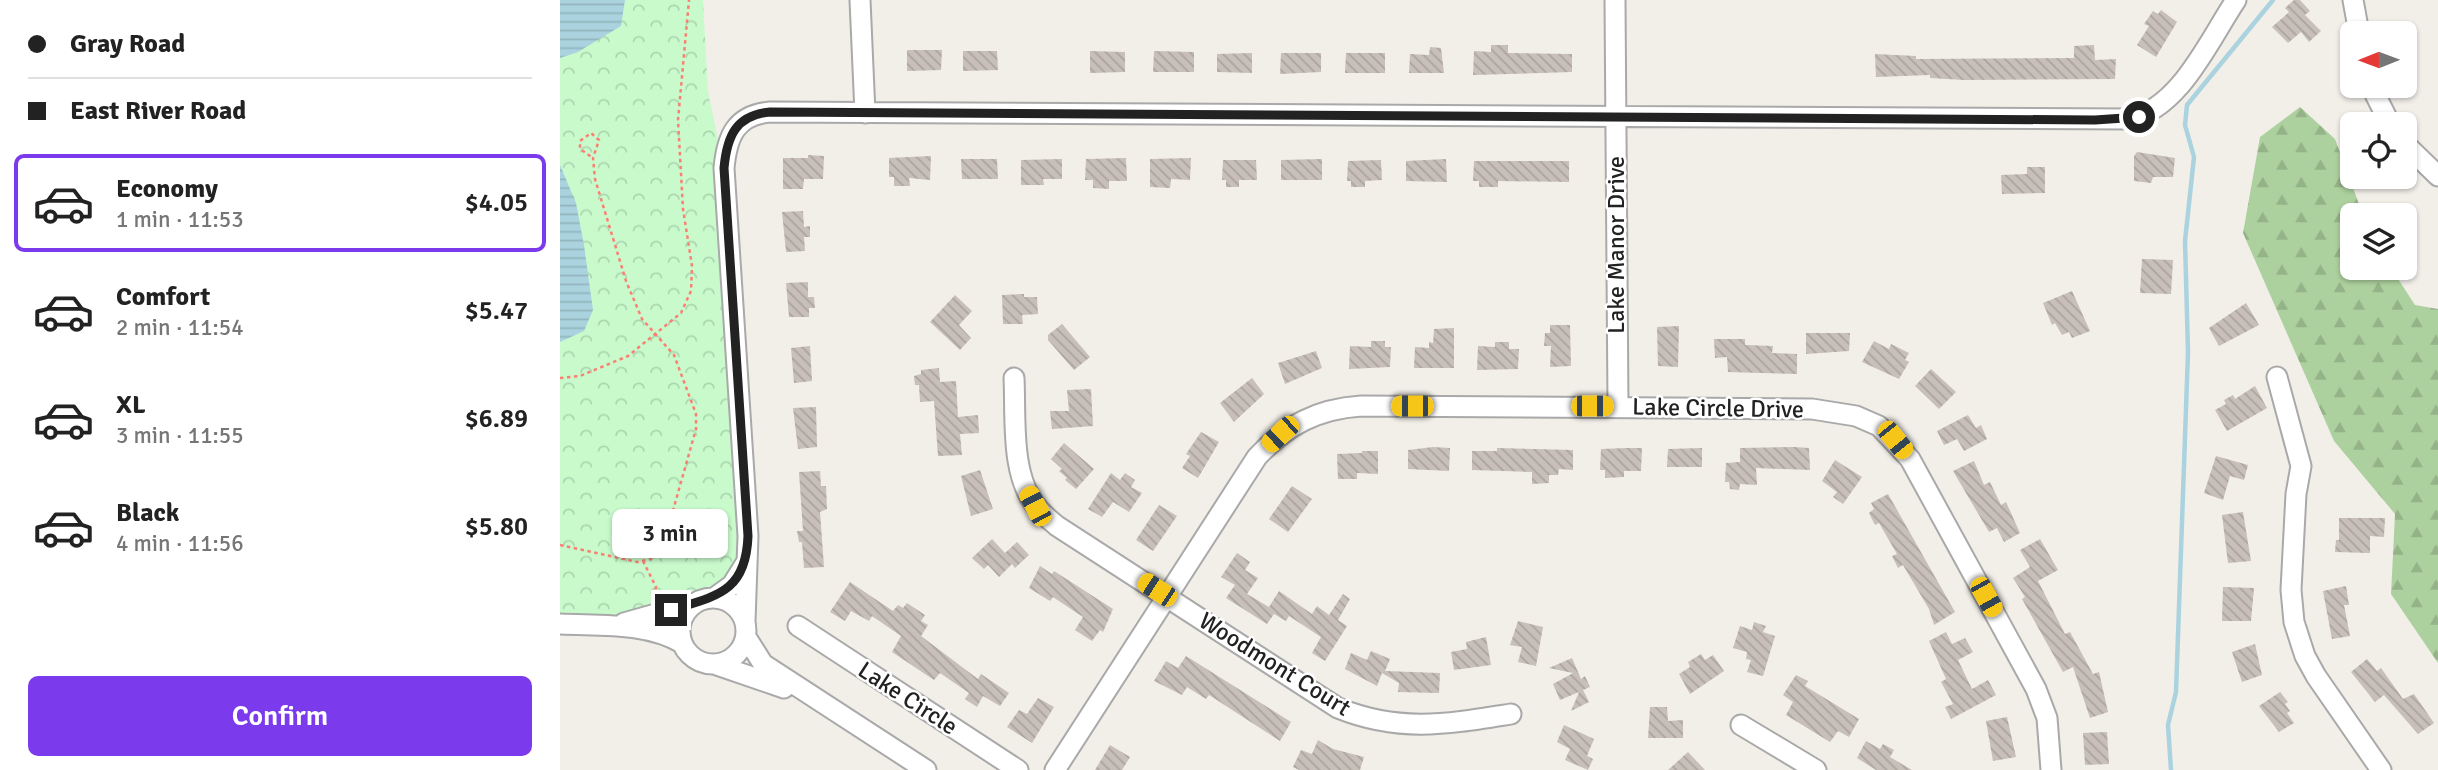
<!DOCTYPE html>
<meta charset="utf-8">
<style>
:root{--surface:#fff;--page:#f2f2f2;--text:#222;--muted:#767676;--line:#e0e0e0;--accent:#7c3aed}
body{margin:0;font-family:Signika,sans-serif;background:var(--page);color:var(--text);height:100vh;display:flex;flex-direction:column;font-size:26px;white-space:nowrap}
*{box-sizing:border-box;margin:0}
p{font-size:23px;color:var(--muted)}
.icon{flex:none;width:38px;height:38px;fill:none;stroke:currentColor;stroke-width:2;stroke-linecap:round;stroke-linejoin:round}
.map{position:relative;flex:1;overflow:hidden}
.panel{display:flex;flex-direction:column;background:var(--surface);width:560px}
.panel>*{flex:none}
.guide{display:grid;align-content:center;height:154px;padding:0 28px;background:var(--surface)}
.needle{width:46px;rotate:269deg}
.tools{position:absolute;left:1780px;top:21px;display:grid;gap:14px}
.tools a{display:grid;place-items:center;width:77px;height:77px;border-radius:10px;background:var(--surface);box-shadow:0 2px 5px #0004;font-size:35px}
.end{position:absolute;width:32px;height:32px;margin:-16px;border:9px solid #222;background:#fff;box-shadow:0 0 0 4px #fff}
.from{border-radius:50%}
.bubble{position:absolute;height:49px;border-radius:10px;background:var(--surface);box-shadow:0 2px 5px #0004;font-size:23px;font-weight:600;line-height:49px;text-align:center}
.car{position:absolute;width:21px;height:42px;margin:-21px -10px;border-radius:9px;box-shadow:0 0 5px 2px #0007;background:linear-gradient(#f5c518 24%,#345 0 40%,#f5c518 0 76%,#345 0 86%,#f5c518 0)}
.guide b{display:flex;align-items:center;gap:24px;height:66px;font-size:26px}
.guide b+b{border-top:2px solid var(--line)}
.guide i{width:18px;height:18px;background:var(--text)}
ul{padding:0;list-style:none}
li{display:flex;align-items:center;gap:21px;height:98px;margin:0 14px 10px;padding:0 14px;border:4px solid transparent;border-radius:10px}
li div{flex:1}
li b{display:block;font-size:26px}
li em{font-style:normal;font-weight:600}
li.on{border-color:var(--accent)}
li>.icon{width:63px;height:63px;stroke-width:1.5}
.cta{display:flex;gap:14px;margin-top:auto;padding:14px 28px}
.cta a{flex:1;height:80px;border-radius:10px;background:var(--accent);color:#fff;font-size:28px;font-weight:600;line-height:80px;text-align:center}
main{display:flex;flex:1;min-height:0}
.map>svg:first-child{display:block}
.forest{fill:url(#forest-firs)}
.park{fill:url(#park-crowns)}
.water{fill:url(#water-rules)}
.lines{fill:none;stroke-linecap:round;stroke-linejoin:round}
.stream{stroke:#aad3df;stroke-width:4.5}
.building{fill:url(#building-back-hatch)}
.minor-casing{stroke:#a9a9a9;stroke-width:23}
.path{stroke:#fa8072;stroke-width:2.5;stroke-dasharray:3.5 3.5;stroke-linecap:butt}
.minor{stroke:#fff;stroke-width:19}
.route{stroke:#222;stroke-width:9}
.labels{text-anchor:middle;stroke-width:5;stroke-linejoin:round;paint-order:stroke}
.street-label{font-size:24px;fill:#222;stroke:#fff}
</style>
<main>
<section class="panel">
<div class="guide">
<b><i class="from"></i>Gray Road</b>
<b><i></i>East River Road</b>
</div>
<ul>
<li class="on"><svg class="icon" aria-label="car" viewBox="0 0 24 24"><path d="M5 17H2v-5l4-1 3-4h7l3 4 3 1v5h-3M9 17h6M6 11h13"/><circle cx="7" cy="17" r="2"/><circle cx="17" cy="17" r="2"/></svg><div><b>Economy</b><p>1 min · 11:53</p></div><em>$4.05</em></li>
<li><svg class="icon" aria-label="car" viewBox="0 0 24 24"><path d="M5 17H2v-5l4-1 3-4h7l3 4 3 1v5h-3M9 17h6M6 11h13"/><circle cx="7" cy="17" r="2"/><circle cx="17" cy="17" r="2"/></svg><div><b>Comfort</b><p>2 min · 11:54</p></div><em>$5.47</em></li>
<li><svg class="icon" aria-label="car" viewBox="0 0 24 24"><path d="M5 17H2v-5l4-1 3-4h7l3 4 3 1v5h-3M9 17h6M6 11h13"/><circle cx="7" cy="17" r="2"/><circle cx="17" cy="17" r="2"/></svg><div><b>XL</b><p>3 min · 11:55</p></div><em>$6.89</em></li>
<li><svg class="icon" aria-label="car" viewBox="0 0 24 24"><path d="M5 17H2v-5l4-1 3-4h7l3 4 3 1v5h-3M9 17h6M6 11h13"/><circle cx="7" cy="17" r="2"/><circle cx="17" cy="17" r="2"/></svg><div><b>Black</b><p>4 min · 11:56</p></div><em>$5.80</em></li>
</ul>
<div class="cta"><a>Confirm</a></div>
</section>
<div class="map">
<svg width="1878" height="770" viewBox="0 0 1878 770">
<defs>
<pattern id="forest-firs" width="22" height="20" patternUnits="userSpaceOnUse" patternTransform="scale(1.75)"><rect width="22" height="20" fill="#add19e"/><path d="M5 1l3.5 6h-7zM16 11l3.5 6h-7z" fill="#95b388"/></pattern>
<pattern id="park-crowns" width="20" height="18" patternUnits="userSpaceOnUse" patternTransform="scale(1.75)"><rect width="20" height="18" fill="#c8facc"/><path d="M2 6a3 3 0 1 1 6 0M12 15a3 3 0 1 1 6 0" fill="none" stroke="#acd6af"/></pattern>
<pattern id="water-rules" width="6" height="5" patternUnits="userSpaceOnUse" patternTransform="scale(1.75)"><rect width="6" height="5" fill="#aad3df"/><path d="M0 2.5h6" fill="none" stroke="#92b5bf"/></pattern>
<pattern id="building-back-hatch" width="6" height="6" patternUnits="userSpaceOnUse" patternTransform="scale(1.75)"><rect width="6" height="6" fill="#c7bfb8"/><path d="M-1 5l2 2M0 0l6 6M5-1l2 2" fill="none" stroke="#aba49e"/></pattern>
</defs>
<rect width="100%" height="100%" fill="#f2efe9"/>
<!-- forest -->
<path class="forest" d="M1740 107 1775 139 1803 215H1792V268H1831L1855 305 1878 309V663L1831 594 1835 514 1774 441 1683 233 1700 137Z"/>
<!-- park -->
<path class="park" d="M0 0H143L148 92 164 168 180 417 179 559C172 570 166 583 155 589 108 614 52 617 0 618Z"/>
<!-- water -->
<path class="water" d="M0 0H65L61 26 18 52 0 58Z
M0 165 16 203 24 245 33 310 24 331 0 342Z"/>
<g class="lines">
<!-- stream -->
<path class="stream" d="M1611 770 1608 725 1616 692 1628 352 1625 241 1634 157 1625 125 1627 105 1713 0"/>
</g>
<!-- building -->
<path class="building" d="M1734 0H1740L1750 11 1745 15 1761 31 1749 42 1741 32 1728 43 1712 27 1729 12 1725 8Z
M1601 10 1617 22 1596 57 1577 45 1589 26 1584 24 1593 11 1598 14Z
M931 45H948V53L1012 54V72L913 75 914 51 931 52Z
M1534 45 1535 60 1556 59 1555 79 1404 80 1370 78V75L1316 77 1315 54 1356 56V59L1514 58V46Z
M870 47 881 48 884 73H849L850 54 869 55Z
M347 50H382L381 70 347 71Z
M403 51H437L438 70 403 71Z
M530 51 565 52V72L530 73Z
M594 51 634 52V72H593Z
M692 53V73L657 72V54Z
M721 53H761V72L720 74Z
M786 53H825V73H785Z
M1577 152 1615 158 1613 177H1593L1591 183 1574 181V156Z
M248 155 264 156 263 179H244L243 189H223V158H248Z
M371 156 370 180 349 178 350 186H334V177H329V158Z
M566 158 567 181H549V189L533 188V180H525L526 159Z
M631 158 630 180 611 179 610 188 590 187V159Z
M401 159H437L438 179H402Z
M502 159V179H483L484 185H461V160Z
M762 159V180H721V160Z
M886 159 887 182 846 181V161Z
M663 160H696L697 180H679V187H666V180H662Z
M821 160 822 180 805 181V187H791V181H787L788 161Z
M914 161H1009V182L938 181V187H919V181H913Z
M1467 167H1485V193L1442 194 1441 175 1467 174Z
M243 211 244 227 250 226V237H244L245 251 226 252 222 212Z
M1582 259 1613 260 1611 294 1580 293Z
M248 282V297H254L255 308H249V317H229L226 283Z
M1512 291 1530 331 1512 338 1509 332 1502 335 1495 323 1492 325 1483 303Z
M464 294V297H477L478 314 462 315 463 324H443L442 295Z
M395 295 412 311 399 325 411 338 400 350 370 322Z
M1686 303 1699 325 1659 346 1649 328Z
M502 324 530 357 514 370 488 340V335Z
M990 325H1010L1011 366 990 367 991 346H984L985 333H990Z
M1119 326 1118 367 1098 366 1097 327Z
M894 328V368H854L855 347 869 348V342L873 343 874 329Z
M1246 333H1290L1289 351 1246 354Z
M1154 339H1185V345L1213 346 1212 353 1237 354V374L1168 372 1167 357 1155 358Z
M811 341H825V347H831L830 367 789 369 790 346 811 347Z
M1314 341 1329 349 1331 344 1349 353 1345 360 1349 362 1339 379 1302 362Z
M935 342H949V349H959L958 369 917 370 918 346 935 347Z
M250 346 252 381 234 383 231 348Z
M756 351 762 368 725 384 718 363Z
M379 368 380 382 396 381 398 417 418 415 419 433 400 434 402 455 378 456 374 401 360 402 359 385H355L354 376 361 374V370Z
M1371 369 1396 392 1379 409 1355 386Z
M692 378 704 394 674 422 660 403Z
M1695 386 1707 408 1667 431 1655 410 1666 404 1664 400 1673 395 1675 399Z
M531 389 533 426 492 429 490 411H509L507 390Z
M256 407 257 447 238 449 233 408Z
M1408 415 1416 428 1421 425 1427 439 1404 451 1397 439 1384 445 1377 431Z
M641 432 659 442 638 478 622 468 630 456 626 454Z
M504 443 534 469 516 489 505 480 507 478 499 471 502 469 491 459Z
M873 447 890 448 889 471 848 469V450Z
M1234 447 1249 448 1250 470 1196 468 1197 485 1180 484 1179 490 1170 489 1169 482H1165L1166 463 1180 462V448Z
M937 448 1013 450V470L999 469 998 475H989V483L972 484V472L912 470V451H937Z
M1066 448H1082L1081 471H1064V477L1045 478V470H1040L1041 449Z
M1142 448V467H1107L1108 449Z
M802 451H818V474L797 473V479H778L777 454 802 453Z
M1656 456 1688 465 1684 480 1670 476 1663 500 1644 493Z
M1275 460 1302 477 1283 504 1273 497 1277 492 1262 481Z
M1414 461 1424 485 1430 482 1441 505 1446 502 1460 533 1444 542 1437 528 1429 532 1393 471Z
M420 470 433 509 411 516 401 476Z
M260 471 261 486H266L267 509 260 512 264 567 244 568 242 542H239L237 531H243L239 472Z
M551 473 560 480 565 473 575 480 571 487 582 493 569 512 553 502 542 517 528 509Z
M732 486 752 499 728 532 709 519Z
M1328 494 1395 612 1374 625 1369 609 1343 565 1338 568 1332 556 1337 554 1319 523 1315 525 1309 513 1314 509 1311 503Z
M599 505 617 516 593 551 576 540Z
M1683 512 1691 561 1668 563 1662 515Z
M1779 518H1825L1824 537 1810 536V553L1775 552 1776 540H1779Z
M432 539 445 553 457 542 469 555 455 568 452 564 439 577 428 565 424 569 412 558Z
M1480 539 1498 570 1478 581 1505 634 1510 632 1533 674 1539 672 1548 712 1530 718 1513 667 1503 672 1462 599 1465 597 1453 578 1470 567 1460 550Z
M677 553 690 562 685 570 698 578 687 594 709 607 719 591 752 614 757 606 769 615 783 594 790 599 778 620 787 626 765 661 752 653 761 637 729 616 726 621 714 614 707 624 666 598 675 585 661 577Z
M480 566 492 574 494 571 553 609 543 632 540 630 532 641 515 630 523 617 493 597 490 601 469 588Z
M290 582 333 611 338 605 343 608 347 603 365 615 361 621 368 625 361 636 418 679 421 674 449 693 440 706 423 696 417 707 405 699 409 693 380 673 374 680 332 652 341 636 312 616 309 621 291 611 285 621 270 612Z
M1786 586 1789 605H1784L1790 636 1772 639 1763 591Z
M1663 587 1694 588 1691 621H1662Z
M958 621 983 627 976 666 958 662 962 647 950 645Z
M1194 622 1206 626 1203 632 1215 636 1203 676 1187 672 1191 660 1186 659 1187 652 1173 648 1180 626 1192 630Z
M1386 632 1392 644 1405 638 1413 652 1398 660 1412 689 1428 680 1436 695 1391 719 1385 707 1393 704 1381 682 1386 679 1369 641Z
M926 637 931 665 894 670 891 652 907 649 906 642Z
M1695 644 1702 675 1682 682 1672 652Z
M811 651 830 659 825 671 880 673 879 693 838 692 839 683 822 673 817 686 785 669 791 653 807 660Z
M1141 654 1145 660 1153 655 1164 671 1130 694 1119 674 1130 667 1128 662Z
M626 656 731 722 720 741 649 695 646 699 627 687 622 695 594 681 606 661 618 668Z
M1012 658 1021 679 1025 676 1030 687 1023 690 1029 702 1011 711 1019 692 1000 700 993 684 1013 673 989 668Z
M1807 659 1817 671 1821 668 1843 699 1854 694 1874 723 1858 734 1824 695 1815 702 1791 672Z
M1236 675 1248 681 1245 686 1299 719 1289 737 1278 731 1270 742 1226 715 1233 702 1223 695Z
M1720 692 1728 702 1725 704 1730 711 1727 713 1734 723 1719 732 1699 706Z
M478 698 494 707 472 743 447 727 459 710 467 714Z
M1090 707H1107L1108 721 1123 720V738H1088Z
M1447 717 1456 757 1433 761 1426 721Z
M1004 725 1034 739 1027 756 1033 759 1028 770 1005 760 1010 749 997 742Z
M1547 732 1549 764 1525 765 1523 733Z
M758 740 773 749 804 757 800 770H739L733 767 741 750 752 754Z
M1306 741 1320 749 1323 744 1334 750 1330 757 1352 770H1316L1297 758Z
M550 745 570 757 562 770H535Z
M1128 752 1145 770H1108Z"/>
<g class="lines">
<!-- minor casing -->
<g class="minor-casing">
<path id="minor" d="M300 0 305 113
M1055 0 1058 406
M1793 0 1799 33
M1811 86 1830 124
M1844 143 1878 176
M1717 377 1741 466 1736 494 1731 590 1734 622 1745 656 1756 676 1821 770
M454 378C456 417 450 476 477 507 482 514 490 520 497 526L778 708C840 733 888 724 951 714
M120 631a33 33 0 1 1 66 0a33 33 0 1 1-66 0Z
M154 598 172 585 187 561
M185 621 188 536 164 168C167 136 176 115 210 112L1569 119C1620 108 1648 42 1676 0
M64 623 135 603
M0 624C41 626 86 622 122 643
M238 626 458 770
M186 637 203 664 366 770
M157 665 224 688
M1181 725 1256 770
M495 770 697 457C727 425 757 409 801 406L1252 409 1296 416 1319 426 1350 459 1476 689 1487 718 1491 770"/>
</g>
<!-- path -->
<path class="path" d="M0 378 20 376 68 356 121 313 131 291 132 266 123 209 118 120 129 0
M0 545 77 562 91 559 103 546 136 429V414L114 355 82 319 66 281 35 179 33 158 39 140 31 133 20 141V149L33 158
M83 561 96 587 92 599"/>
<!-- minor -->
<use href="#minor" class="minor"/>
</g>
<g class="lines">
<!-- route -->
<path class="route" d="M111 610C157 596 186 592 188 536L164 168C167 136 176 115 210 112L1535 120 1579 117"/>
</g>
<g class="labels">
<!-- street labels -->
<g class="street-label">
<text transform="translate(1056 245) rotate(-90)" y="8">Lake Manor Drive</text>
<text transform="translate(1158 408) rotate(1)" y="8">Lake Circle Drive</text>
<text transform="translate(715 664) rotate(32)" y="8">Woodmont Court</text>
<text transform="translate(348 698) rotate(33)" y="8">Lake Circle</text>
</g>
</g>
</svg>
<div class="tools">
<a><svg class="needle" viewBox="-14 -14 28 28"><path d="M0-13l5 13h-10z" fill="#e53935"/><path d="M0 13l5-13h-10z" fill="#767676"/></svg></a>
<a><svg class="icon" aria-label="locate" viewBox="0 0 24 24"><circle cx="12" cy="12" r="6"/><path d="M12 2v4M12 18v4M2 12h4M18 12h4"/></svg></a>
<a><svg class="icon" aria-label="layers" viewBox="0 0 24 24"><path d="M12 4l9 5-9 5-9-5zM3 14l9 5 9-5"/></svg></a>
</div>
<i class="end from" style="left:1579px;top:117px"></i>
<i class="end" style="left:111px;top:610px"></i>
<div class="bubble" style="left:52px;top:509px;width:116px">3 min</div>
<i class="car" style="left:852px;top:406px;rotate:270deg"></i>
<i class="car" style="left:1032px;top:406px;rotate:90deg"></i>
<i class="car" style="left:720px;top:434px;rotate:227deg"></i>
<i class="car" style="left:1335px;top:440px;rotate:141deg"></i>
<i class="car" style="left:475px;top:506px;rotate:332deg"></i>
<i class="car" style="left:597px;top:590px;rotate:303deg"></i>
<i class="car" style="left:1426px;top:597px;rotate:151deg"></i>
</div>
</main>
